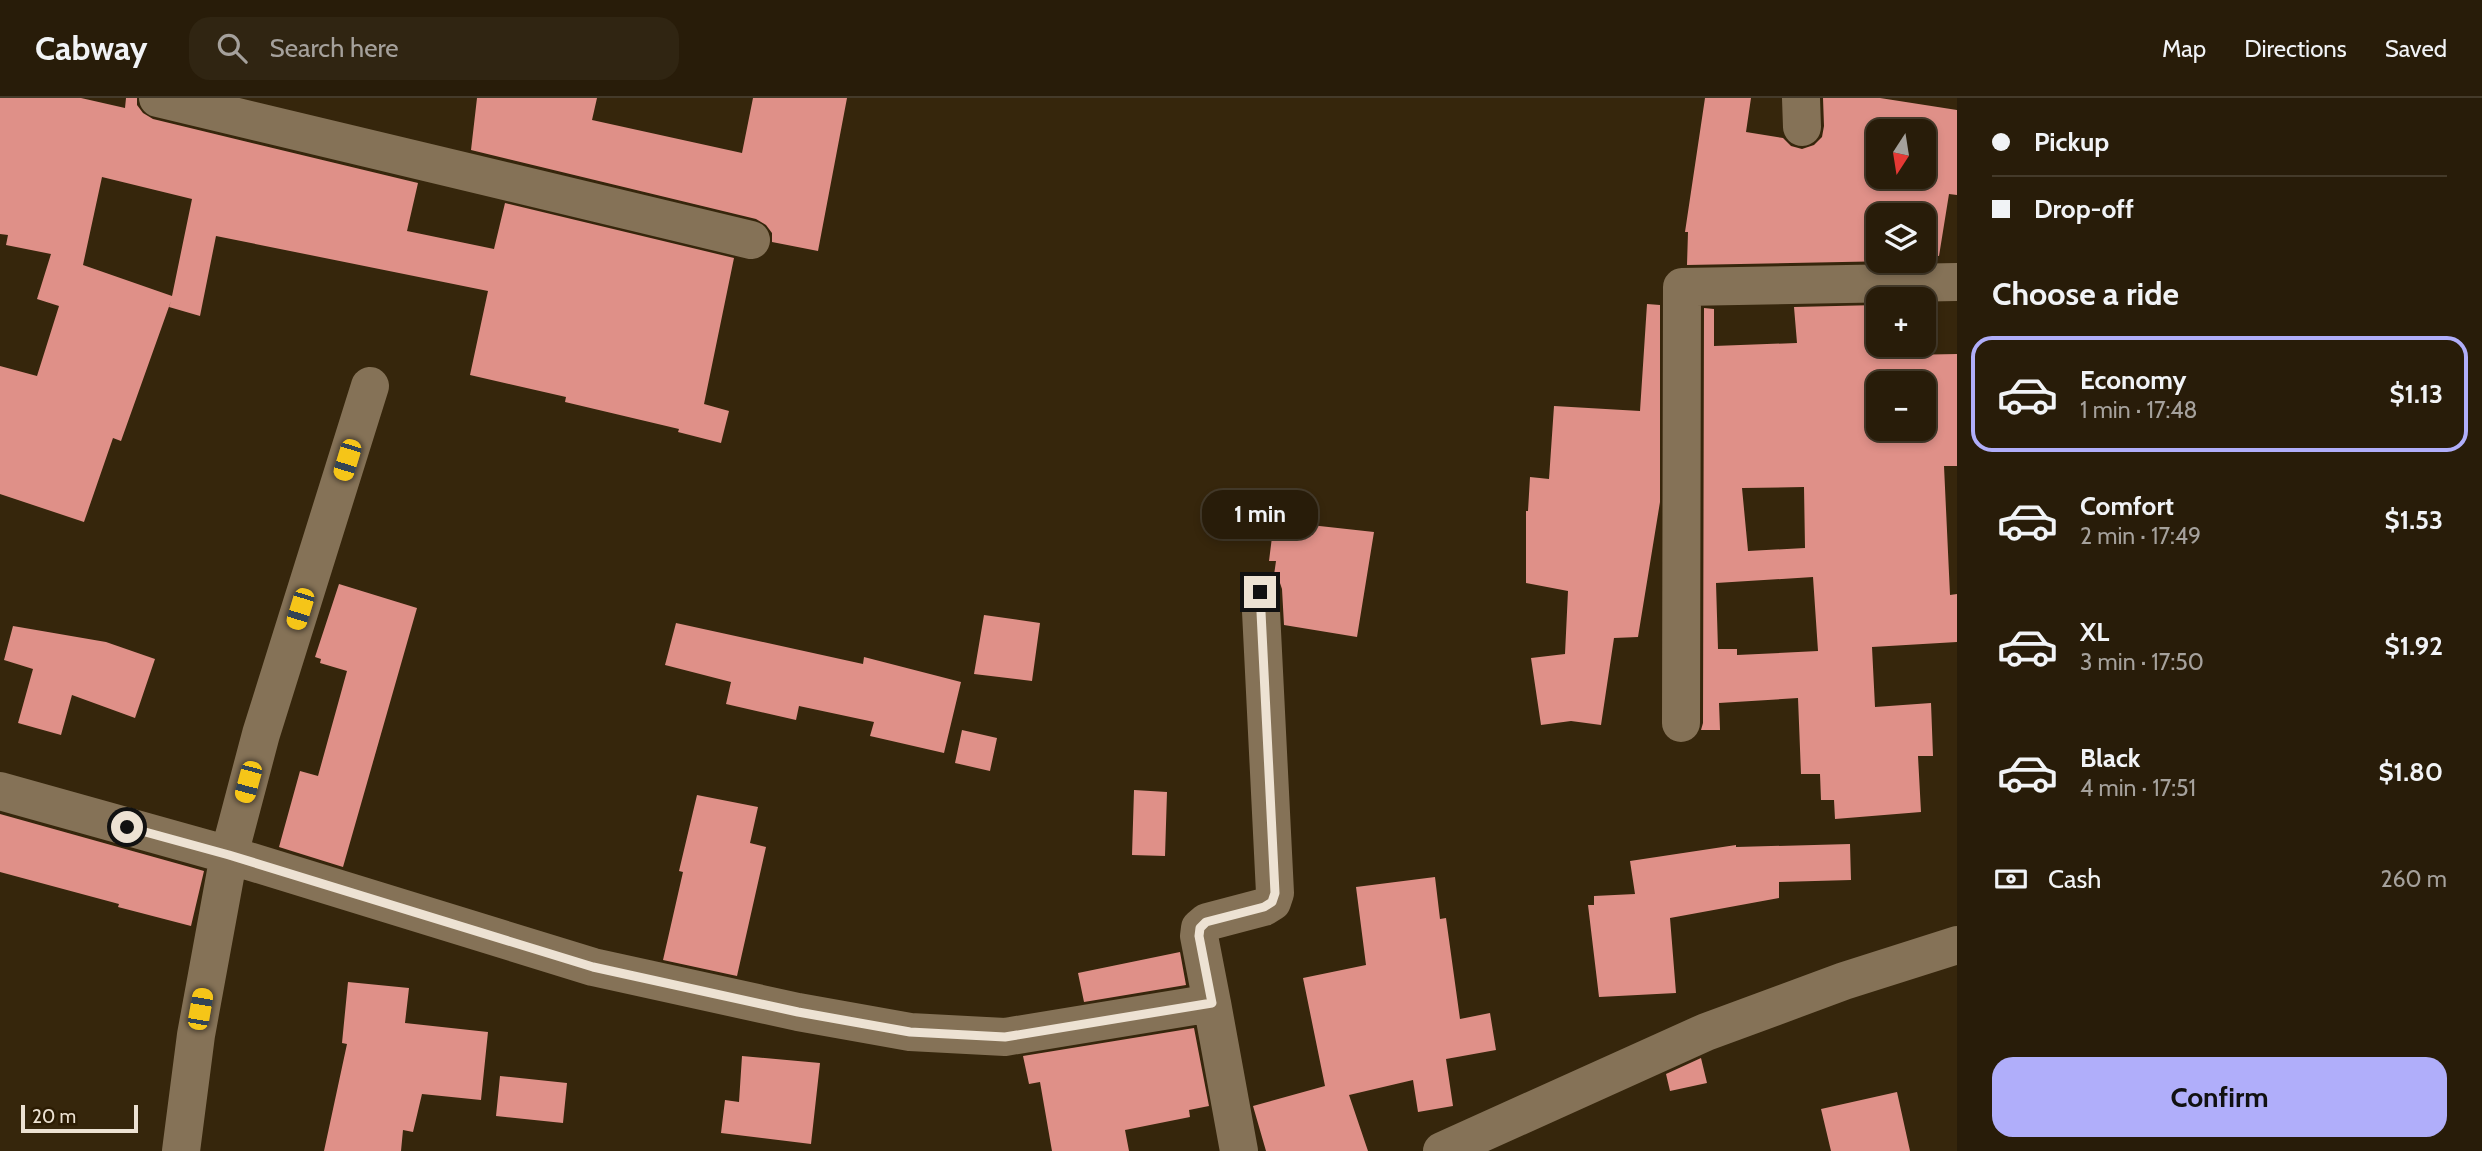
<!DOCTYPE html>
<meta charset="utf-8">
<style>
:root{--surface:#281c09;--page:#302512;--text:#f1f3f6;--muted:#a5a19c;--line:#443a2a;--accent:#b0aefa}
body{margin:0;font-family:Cabin,sans-serif;background:var(--page);color:var(--text);height:100vh;display:flex;flex-direction:column;font-size:26px;white-space:nowrap}
*{box-sizing:border-box;margin:0}
p{font-size:23px;color:var(--muted)}
.icon{flex:none;width:38px;height:38px;fill:none;stroke:currentColor;stroke-width:2;stroke-linecap:round;stroke-linejoin:round}
.map{position:relative;flex:1;overflow:hidden}
.details{display:flex;flex-direction:column;background:var(--surface);width:525px}
.details>*{flex:none}
.top-card{display:grid;align-content:center;height:154px;padding:0 35px;background:var(--surface)}
.needle{width:46px;rotate:192deg}
.tools{position:absolute;left:1866px;top:21px;display:grid;gap:14px}
.tools a{display:grid;place-items:center;width:70px;height:70px;border-radius:14px;background:var(--surface);box-shadow:0 4px 10px #0003,0 0 0 2px var(--line);font-size:35px}
.scale{position:absolute;left:21px;bottom:18px;width:117px;box-sizing:border-box;padding-left:7px;border:4px solid #ede2d3;border-top:0;font-size:19px;line-height:24px;white-space:nowrap;color:#ede2d3;-webkit-text-stroke:5px #2c1c03;paint-order:stroke}
.end{position:absolute;width:32px;height:32px;margin:-16px;border:9px solid #ede2d3;background:#111;box-shadow:0 0 0 4px #111}
.from{border-radius:50%}
.bubble{position:absolute;height:49px;border-radius:21px;background:var(--surface);box-shadow:0 4px 10px #0003,0 0 0 2px var(--line);font-size:23px;font-weight:700;line-height:49px;text-align:center}
.car{position:absolute;width:21px;height:42px;margin:-21px -10px;border-radius:9px;box-shadow:0 0 5px 2px #0007;background:linear-gradient(#f5c518 24%,#345 0 40%,#f5c518 0 76%,#345 0 86%,#f5c518 0)}
.top-card b{display:flex;align-items:center;gap:24px;height:66px;font-size:26px}
.top-card b+b{border-top:2px solid var(--line)}
.top-card i{width:18px;height:18px;background:var(--text)}
ul{padding:0;list-style:none}
li{display:flex;align-items:center;gap:21px;height:116px;margin:0 14px 10px;padding:0 21px;border:4px solid transparent;border-radius:21px}
li div{flex:1}
li b{display:block;font-size:26px}
li em{font-style:normal;font-weight:700}
li.on{border-color:var(--accent)}
li>.icon{width:63px;height:63px;stroke-width:1.5}
h2{padding:0 35px;font-size:32px;line-height:84px}
.pay{display:flex;align-items:center;gap:18px;height:77px;padding:0 35px;font-size:26px}
.pay p{margin-inline-start:auto}
.action{display:flex;gap:14px;margin-top:auto;padding:14px 35px}
.action a{flex:1;height:80px;border-radius:21px;background:var(--accent);color:#111;font-size:28px;font-weight:700;line-height:80px;text-align:center}
header{display:flex;align-items:center;gap:42px;box-sizing:border-box;height:98px;padding:0 35px;background:var(--surface);border-bottom:2px solid var(--line)}
header strong{font-size:33px}
nav{display:flex;gap:38px;margin-inline-start:auto;font-size:24px}
.search{width:490px;height:63px;background:var(--page);display:flex;align-items:center;gap:18px;box-sizing:border-box;padding:0 24px;border-radius:21px;color:var(--muted);font-size:26px}
main{display:flex;flex:1;min-height:0}
.map>svg:first-child{display:block}
.building{fill:#df9088;fill-rule:evenodd}
.lines{fill:none;stroke-linecap:round;stroke-linejoin:round}
.minor{stroke:#857257;stroke-width:38}
.route{stroke:#ede2d3;stroke-width:9}
</style>
<header>
<strong>Cabway</strong>
<div class="search"><svg class="icon" aria-label="search" viewBox="0 0 24 24"><circle cx="10" cy="10" r="6"/><path d="M15 15l6 6"/></svg>Search here</div>
<nav><a>Map</a><a>Directions</a><a>Saved</a></nav>
</header>
<main>
<div class="map">
<svg width="1957" height="1053" viewBox="0 0 1957 1053">
<rect width="100%" height="100%" fill="#36260c"/>
<!-- building -->
<path class="building" d="M0 0H81L125 10 126 0H137V7L143 15 153 21 418 85 407 133 494 151 505 105 734 160 704 306 729 313 721 345 678 334 679 331 565 304 566 299 470 277 488 193 216 138 200 218 169 209 171 203 121 343 113 340 84 424 0 396V268L37 278 59 208 37 201 51 156 6 147 8 137 0 136ZM102 79 192 101 172 198 83 167Z
M477 0H597L592 22 742 55 753 0H847L818 153 772 144V135L766 127 756 121 471 52Z
M1705 0H1751L1746 34 1783 40 1791 48 1802 51 1814 47 1822 39 1824 28 1823 0H1880L1957 12V97L1949 96 1939 158 1923 156V117H1878V163H1894L1687 167 1688 134H1685ZM1878 33H1923V79H1878Z
M1647 206 1660 207V404L1638 539 1614 540 1601 627 1571 623 1541 627 1531 560 1565 556 1568 493 1526 485V413H1528L1530 379 1549 381 1554 308 1640 313Z
M1878 207V247H1905V257L1957 256V368H1944L1950 497 1957 496V544L1872 549 1875 609 1931 605 1933 658H1918L1921 714 1835 721 1834 702H1821L1820 676H1801L1798 600 1719 605 1720 632H1701L1703 625 1704 210 1714 211V248L1797 245 1794 209ZM1878 285H1923V331H1878ZM1804 389 1805 450 1748 453 1742 390ZM1813 479 1818 553 1737 557V551H1718L1716 485Z
M1274 423 1374 434 1357 539 1284 527 1282 491 1279 482 1274 477 1276 463H1269Z
M339 486 417 510 343 769 279 749 300 673 318 678 347 573 320 565 321 561 315 559Z
M984 517 1040 525 1032 583 974 576Z
M676 525 863 566 864 559 961 584 944 655 870 638 874 624 799 608 796 622 726 606 731 584 665 567Z
M13 528 106 544 155 561 135 620 72 597 61 637 18 625 33 571 4 562Z
M962 632 997 640 990 673 955 665Z
M1134 692 1167 694 1165 758 1132 757Z
M697 697 758 709 750 745 766 749 737 878 663 862 683 774 679 773Z
M0 716 204 773 191 828 118 809 119 806 0 774Z
M1850 746 1851 782 1779 784V800L1670 820 1676 895 1599 899 1588 807H1594V798L1635 796 1630 763 1736 747V749Z
M1435 779 1440 821 1446 820 1460 921 1490 915 1496 952 1446 961 1453 1008 1418 1014 1413 982 1349 997 1368 1053H1266L1253 1008 1325 988 1303 880 1366 867 1356 789Z
M1180 854 1186 887 1084 904 1078 875Z
M348 884 409 890 405 925 488 934 481 1002 422 996 413 1034 403 1032 401 1053H324L347 946 342 945Z
M1194 930 1209 1008 1189 1012 1190 1019 1125 1032 1129 1053H1052L1040 984 1029 986 1023 958Z
M742 958 820 965 811 1046 721 1035 725 1002 739 1004Z
M1701 960 1707 985 1670 993 1666 976Z
M500 978 567 985 563 1025 496 1018Z
M1897 994 1910 1053H1831L1821 1011Z"/>
<g class="lines">
<!-- minor -->
<path class="minor" d="M158 0 751 142
M1801 0 1802 29
M1681 625 1682 189 1957 184
M0 693 229 757 593 869 798 914 910 934 1005 939 1212 905 1239 1053
M1212 905 1199 838 1200 830 1207 824 1264 809 1272 804 1275 795 1260 493
M181 1053 196 937 229 757 261 636 370 288
M1442 1053 1706 934 1844 883 1957 847"/>
</g>
<g class="lines">
<!-- route -->
<path class="route" d="M127 729 229 757 593 869 798 914 910 934 1005 939 1212 905 1199 838 1200 830 1206 824 1264 809 1272 804 1275 795 1260 494"/>
</g>
</svg>
<div class="tools">
<a><svg class="needle" viewBox="-14 -14 28 28"><path d="M0-13l5 13h-10z" fill="#e53935"/><path d="M0 13l5-13h-10z" fill="#a5a19c"/></svg></a>
<a><svg class="icon" aria-label="layers" viewBox="0 0 24 24"><path d="M12 4l9 5-9 5-9-5zM3 14l9 5 9-5"/></svg></a>
<a>+</a>
<a>−</a>
</div>
<div class="scale">20 m</div>
<i class="end from" style="left:127px;top:729px"></i>
<i class="end" style="left:1260px;top:494px"></i>
<div class="bubble" style="left:1202px;top:392px;width:116px">1 min</div>
<i class="car" style="left:347px;top:362px;rotate:197deg"></i>
<i class="car" style="left:300px;top:511px;rotate:197deg"></i>
<i class="car" style="left:248px;top:684px;rotate:195deg"></i>
<i class="car" style="left:200px;top:911px;rotate:10deg"></i>
</div>
<section class="details">
<div class="top-card">
<b><i class="from"></i>Pickup</b>
<b><i></i>Drop-off</b>
</div>
<h2>Choose a ride</h2>
<ul>
<li class="on"><svg class="icon" aria-label="car" viewBox="0 0 24 24"><path d="M5 17H2v-5l4-1 3-4h7l3 4 3 1v5h-3M9 17h6M6 11h13"/><circle cx="7" cy="17" r="2"/><circle cx="17" cy="17" r="2"/></svg><div><b>Economy</b><p>1 min · 17:48</p></div><em>$1.13</em></li>
<li><svg class="icon" aria-label="car" viewBox="0 0 24 24"><path d="M5 17H2v-5l4-1 3-4h7l3 4 3 1v5h-3M9 17h6M6 11h13"/><circle cx="7" cy="17" r="2"/><circle cx="17" cy="17" r="2"/></svg><div><b>Comfort</b><p>2 min · 17:49</p></div><em>$1.53</em></li>
<li><svg class="icon" aria-label="car" viewBox="0 0 24 24"><path d="M5 17H2v-5l4-1 3-4h7l3 4 3 1v5h-3M9 17h6M6 11h13"/><circle cx="7" cy="17" r="2"/><circle cx="17" cy="17" r="2"/></svg><div><b>XL</b><p>3 min · 17:50</p></div><em>$1.92</em></li>
<li><svg class="icon" aria-label="car" viewBox="0 0 24 24"><path d="M5 17H2v-5l4-1 3-4h7l3 4 3 1v5h-3M9 17h6M6 11h13"/><circle cx="7" cy="17" r="2"/><circle cx="17" cy="17" r="2"/></svg><div><b>Black</b><p>4 min · 17:51</p></div><em>$1.80</em></li>
</ul>
<div class="pay"><svg class="icon" aria-label="cash" viewBox="0 0 24 24"><path d="M3 7h18v10H3z"/><circle cx="12" cy="12" r="2"/></svg>Cash<p>260 m</p></div>
<div class="action"><a>Confirm</a></div>
</section>
</main>
